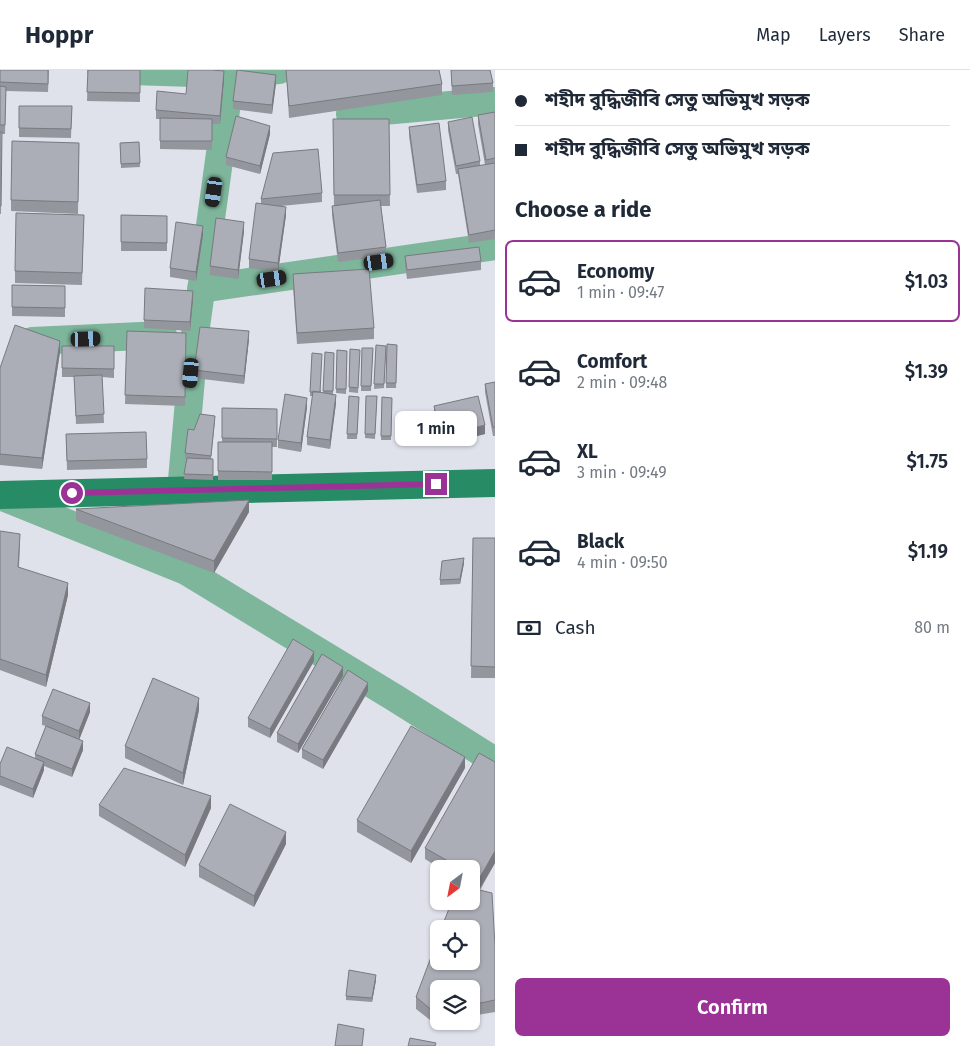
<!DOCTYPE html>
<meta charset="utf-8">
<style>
:root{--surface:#fff;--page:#f2f2f3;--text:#1f2937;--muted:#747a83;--line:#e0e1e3;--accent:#9b3397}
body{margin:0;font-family:"Fira Sans","Noto Sans Bengali",sans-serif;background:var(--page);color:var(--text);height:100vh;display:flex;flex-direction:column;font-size:19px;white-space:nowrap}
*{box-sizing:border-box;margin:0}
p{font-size:16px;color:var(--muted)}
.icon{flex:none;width:28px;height:28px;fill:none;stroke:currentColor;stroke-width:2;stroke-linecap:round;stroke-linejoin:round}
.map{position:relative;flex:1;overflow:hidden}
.details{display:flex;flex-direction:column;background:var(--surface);width:475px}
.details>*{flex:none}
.top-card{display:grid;align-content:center;height:110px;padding:0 20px;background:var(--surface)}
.needle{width:32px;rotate:212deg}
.fabs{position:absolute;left:430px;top:790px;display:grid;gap:10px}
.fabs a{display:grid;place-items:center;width:50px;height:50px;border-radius:8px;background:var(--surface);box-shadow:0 1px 4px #0004;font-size:25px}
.end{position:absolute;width:22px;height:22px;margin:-11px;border:6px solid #9b3397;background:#fff;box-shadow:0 0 0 2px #fff}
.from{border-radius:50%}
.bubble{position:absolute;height:35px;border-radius:8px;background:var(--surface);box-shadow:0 1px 4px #0004;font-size:16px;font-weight:600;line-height:35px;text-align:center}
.car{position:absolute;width:15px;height:30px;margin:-15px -8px;border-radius:6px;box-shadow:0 0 4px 1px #0007;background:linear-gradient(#222 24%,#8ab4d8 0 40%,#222 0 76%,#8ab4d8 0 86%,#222 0)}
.top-card b{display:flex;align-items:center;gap:18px;height:48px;font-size:19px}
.top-card b+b{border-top:1px solid var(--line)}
.top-card i{width:12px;height:12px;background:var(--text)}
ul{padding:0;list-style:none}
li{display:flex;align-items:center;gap:15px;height:82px;margin:0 10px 8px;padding:0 10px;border:2px solid transparent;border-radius:8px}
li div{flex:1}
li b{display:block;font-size:19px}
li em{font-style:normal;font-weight:600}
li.current{border-color:var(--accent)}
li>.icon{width:45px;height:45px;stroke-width:1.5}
h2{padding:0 20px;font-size:22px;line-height:60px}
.pay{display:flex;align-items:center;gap:12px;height:55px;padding:0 20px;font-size:19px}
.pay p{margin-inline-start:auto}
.button{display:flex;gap:10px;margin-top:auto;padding:10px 20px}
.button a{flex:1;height:58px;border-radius:8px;background:var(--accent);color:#fff;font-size:20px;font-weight:600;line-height:58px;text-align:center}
header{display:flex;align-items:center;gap:30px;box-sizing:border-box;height:70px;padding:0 25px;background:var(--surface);border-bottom:1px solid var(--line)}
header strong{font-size:24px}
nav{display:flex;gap:28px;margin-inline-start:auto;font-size:18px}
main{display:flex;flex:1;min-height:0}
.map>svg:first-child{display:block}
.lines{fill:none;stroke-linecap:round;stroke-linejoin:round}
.minor{stroke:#7db69b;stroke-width:28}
.major{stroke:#278b65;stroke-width:28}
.wall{fill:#94969d}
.shaded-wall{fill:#787a80}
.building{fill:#acaeb7;stroke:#787a80}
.route{stroke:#9b3397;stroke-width:6}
</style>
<header>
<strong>Hoppr</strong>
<nav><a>Map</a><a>Layers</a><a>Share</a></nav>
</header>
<main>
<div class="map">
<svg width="495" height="976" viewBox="0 0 495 976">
<rect width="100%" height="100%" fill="#dfe1eb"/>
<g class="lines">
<!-- minor -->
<path class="minor" d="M101 0 224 4
M350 44 495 31
M201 219 495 176
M32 271 163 265
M181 421 195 264 231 4 279 0
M0 426 186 501 395 628 495 691"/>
<!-- major -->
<path class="major" d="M0 425 495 413"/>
</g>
<!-- wall -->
<path class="wall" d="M0 0H49L48 22 6 21 5 64H2L1 144H0Z
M88 0H140V32L87 31Z
M286 0H439L442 14V25L289 48Z
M451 0H490L493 13V22L452 25Z
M224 10 220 54H212V80L160 79V49H156V40L186 24Z
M276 13 272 44 233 39V31Z
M19 36H72L71 68 19 67Z
M495 42V169L469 173 458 104H456L448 60V52L480 91V96L485 95 478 54V45Z
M333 49H389L390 136H381L386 177V186L338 192 332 145V136H334Z
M409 57 446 111V120L417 123 409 66Z
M270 64 260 104 226 95V87Z
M139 72 140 97 121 98 120 73Z
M79 73 78 144 11 141V130Z
M322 123V132L281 136 286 145 278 202 249 198V189L261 133V129Z
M84 145 82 215 15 213V201Z
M121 145 167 146V181H121Z
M244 161 238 209 210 205V196Z
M203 165 196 211 170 207V198Z
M405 186 481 191V200L407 209 405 195Z
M293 204 374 258V269L297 274 293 216Z
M12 215 65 216V247L12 246Z
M193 229 190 261 144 258V250Z
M127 261 186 263 185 336 125 334Z
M249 269 244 314 194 308V300Z
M387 274 397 275 396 318H386Z
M376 275 386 276 384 318 374 319Z
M62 276H114V308L102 307 104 353 76 354 74 307H62Z
M362 278H373L371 321H361Z
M350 279 360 280 358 323 349 322Z
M337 280 347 281 346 324 336 323Z
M60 282 42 399 0 395V298Z
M325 282 334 283 333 324 336 333 330 379 307 375V367L313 326H310L312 283 321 322 323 323Z
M495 312V366H493L485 322V314Z
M349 326 359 327 357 369H347Z
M366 326H377L375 369 365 368Z
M382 327 392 328 391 370H381Z
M434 336 485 364 441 375 434 345Z
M307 337 301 382 278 378V370Z
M222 338 277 339V377H272V410H218V372H222Z
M215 350 211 389H213V410L184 409 187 388H185V383L194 360Z
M66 364 147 389V398L67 400Z
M76 439 249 442 214 503 76 451Z
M0 461 20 475 19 497 68 525 46 617 0 600Z
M473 468H495V608H471Z
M464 493 460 514 440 515V510Z
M314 591 270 668 248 657V648Z
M343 606 298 683 277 672V663Z
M368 621 323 699 302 688V679Z
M199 640 183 715 125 688V676Z
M90 642 79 670 83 680 72 707 44 696V700L33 728 0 715V694L35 688V684L46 656 42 655V646Z
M495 692V793L480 820 495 876V942L471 946V919H439V951H446L434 953 416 939V927L477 819 471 816V799H441L425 789V778Z
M465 698 411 793 357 762V750Z
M99 735 211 738 185 797 99 746Z
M286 774 254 837 199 807V795Z
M376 910 372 932 346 930V926Z"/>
<!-- shaded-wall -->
<path class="shaded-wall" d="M224 1V10L220 54V46Z
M276 5V13L272 44V35Z
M270 56V64L260 104V96Z
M286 137V145L278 202V193Z
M244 152V161L238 209V200Z
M203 156V165L196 211V202Z
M193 221V229L190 261V252Z
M249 261V269L244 314V306Z
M60 271V282L42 399V388Z
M336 325V333L330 379V370Z
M307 328V337L301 382V373Z
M485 355V364L441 375V366Z
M249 430V442L214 503V491Z
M464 488V493L460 514V509Z
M68 513V525L46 617V605Z
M314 582V591L270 668V659Z
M343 597V606L298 683V674Z
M368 613V621L323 699V690Z
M199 628V640L183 715V703Z
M90 633V642L79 670V661Z
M83 671V680L72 707V699Z
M465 687V698L411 793V781Z
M44 692V700L33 728V719Z
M211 726V738L185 797V785Z
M286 762V774L254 837V826Z
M495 781V793L479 820V809Z
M376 905V910L372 932V928Z"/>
<!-- building -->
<path class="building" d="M0 0H48V14L0 12Z
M88 0H140V23L87 22Z
M188 0H212L224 1 220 46 156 40 157 21 186 24Z
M237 0 276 5 272 35 233 31Z
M286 0H439L442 14 289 36Z
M451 0H490L493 13 452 16Z
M0 16 6 17 5 55H0Z
M19 36H72L71 59 19 58Z
M495 42V88L486 90 478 45Z
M236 46 270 56 260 96 226 87Z
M472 47 480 91 456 96 448 52Z
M160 48 212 49V71H160Z
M333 49H389L390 125H334Z
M439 53 446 111 417 115 409 57Z
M0 62H2L1 136H0Z
M12 71 79 73 78 132 11 130Z
M139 72 140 93 121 94 120 73Z
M318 79 322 123 261 129 273 83Z
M495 93V160L469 165 458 99Z
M380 130 386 177 338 183 332 136Z
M256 133 286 137 278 193 249 189Z
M16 143 84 145 82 203 15 201Z
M121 145 167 146V173L121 172Z
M216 148 244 152 238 200 210 196Z
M176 152 203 156 196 202 170 198Z
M479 177 481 191 407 200 405 186Z
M369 199 374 258 297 263 293 204Z
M12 215 65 216V238L12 237Z
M145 218 193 221 190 252 144 250Z
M15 255 60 271 42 388 0 384V298Z
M200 257 249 261 244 306 194 300Z
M127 261 186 263 185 327 125 325Z
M387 274 397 275 396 313H386Z
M376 275 386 276 384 314H374Z
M62 276H114V299L62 298Z
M362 278H373L371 316H361Z
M350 279 360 280 358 318 349 317Z
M337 280 347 281 346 319H336Z
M325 282 334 283 333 321H323Z
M312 283 322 284 320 322H310Z
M102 305 104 344 76 346 74 306Z
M495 312V357H493L485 314Z
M313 321 336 325 330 370 307 367Z
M285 324 307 328 301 373 278 370Z
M349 326 359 327 357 364H347Z
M366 326H377L375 364H365Z
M478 326 485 355 441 366 434 336Z
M382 327 392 328 391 366H381Z
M222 338 277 339V369L222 368Z
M200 344 215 346 211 386 185 383 188 359 194 360Z
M146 362 147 389 67 391 66 364Z
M218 372H272V402L218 401Z
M187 388 213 389V405L184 404Z
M249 430 214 491 76 439Z
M0 461 20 464 18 497 68 513 46 605 0 589Z
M473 468H495V597L471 596Z
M464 488 460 509 440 510 442 491Z
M293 569 314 582 270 659 248 648Z
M322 584 343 597 298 674 277 663Z
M348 600 368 613 323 690 302 679Z
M153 608 199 628 183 703 125 676Z
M53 619 90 633 79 661 42 646Z
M46 656 83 671 72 699 35 684Z
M411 656 465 687 411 781 357 750Z
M7 677 44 692 33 719 0 706V694Z
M479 683 495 692V781L479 809 471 804V799H462L425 778Z
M124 698 211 726 185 785 99 735Z
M230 734 286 762 254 826 199 795Z
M471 818 492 823 495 876V930L471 935V919H439V941L434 942 416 927 439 866V891H471V859H441L452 831H471Z
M349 900 376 905 372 928 346 926Z
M338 954 364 959 362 976H335Z
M410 968 436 973 435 976H408Z"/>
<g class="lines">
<!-- route -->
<path class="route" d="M72 423 436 414"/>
</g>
</svg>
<div class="fabs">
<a><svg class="needle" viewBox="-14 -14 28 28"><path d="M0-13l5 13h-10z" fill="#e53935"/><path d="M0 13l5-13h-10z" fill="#747a83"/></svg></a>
<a><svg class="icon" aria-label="locate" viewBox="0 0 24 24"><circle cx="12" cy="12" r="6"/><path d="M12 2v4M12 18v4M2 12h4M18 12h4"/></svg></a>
<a><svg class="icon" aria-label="layers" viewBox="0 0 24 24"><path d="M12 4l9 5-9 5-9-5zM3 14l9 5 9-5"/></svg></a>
</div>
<i class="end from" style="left:72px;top:423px"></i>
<i class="end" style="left:436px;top:414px"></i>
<div class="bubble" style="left:395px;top:341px;width:82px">1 min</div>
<i class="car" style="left:214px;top:122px;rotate:188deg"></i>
<i class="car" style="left:379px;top:192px;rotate:82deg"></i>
<i class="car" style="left:272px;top:209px;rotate:81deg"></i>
<i class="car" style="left:86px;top:269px;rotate:88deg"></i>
<i class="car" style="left:191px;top:303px;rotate:185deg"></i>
</div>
<section class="details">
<div class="top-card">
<b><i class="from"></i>শহীদ বুদ্ধিজীবি সেতু অভিমুখ সড়ক</b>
<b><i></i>শহীদ বুদ্ধিজীবি সেতু অভিমুখ সড়ক</b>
</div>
<h2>Choose a ride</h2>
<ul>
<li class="current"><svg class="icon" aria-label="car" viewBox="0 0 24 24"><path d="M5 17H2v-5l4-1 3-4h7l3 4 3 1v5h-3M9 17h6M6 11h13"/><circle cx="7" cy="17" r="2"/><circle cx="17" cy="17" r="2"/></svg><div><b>Economy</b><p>1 min · 09:47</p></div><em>$1.03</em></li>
<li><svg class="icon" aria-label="car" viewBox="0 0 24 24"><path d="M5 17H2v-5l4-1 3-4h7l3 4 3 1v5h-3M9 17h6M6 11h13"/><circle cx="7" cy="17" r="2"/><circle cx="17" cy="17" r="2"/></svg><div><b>Comfort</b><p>2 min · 09:48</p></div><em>$1.39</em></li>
<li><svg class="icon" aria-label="car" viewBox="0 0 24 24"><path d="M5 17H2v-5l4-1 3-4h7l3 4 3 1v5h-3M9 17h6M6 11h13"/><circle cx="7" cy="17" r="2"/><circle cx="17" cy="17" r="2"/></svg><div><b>XL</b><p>3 min · 09:49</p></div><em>$1.75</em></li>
<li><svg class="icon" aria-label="car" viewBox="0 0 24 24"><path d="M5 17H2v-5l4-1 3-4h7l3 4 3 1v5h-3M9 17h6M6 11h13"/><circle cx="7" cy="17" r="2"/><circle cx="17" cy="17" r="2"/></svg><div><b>Black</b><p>4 min · 09:50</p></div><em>$1.19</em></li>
</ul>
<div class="pay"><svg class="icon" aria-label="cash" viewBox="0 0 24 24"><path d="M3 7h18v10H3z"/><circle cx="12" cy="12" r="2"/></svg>Cash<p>80 m</p></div>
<div class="button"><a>Confirm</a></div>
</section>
</main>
